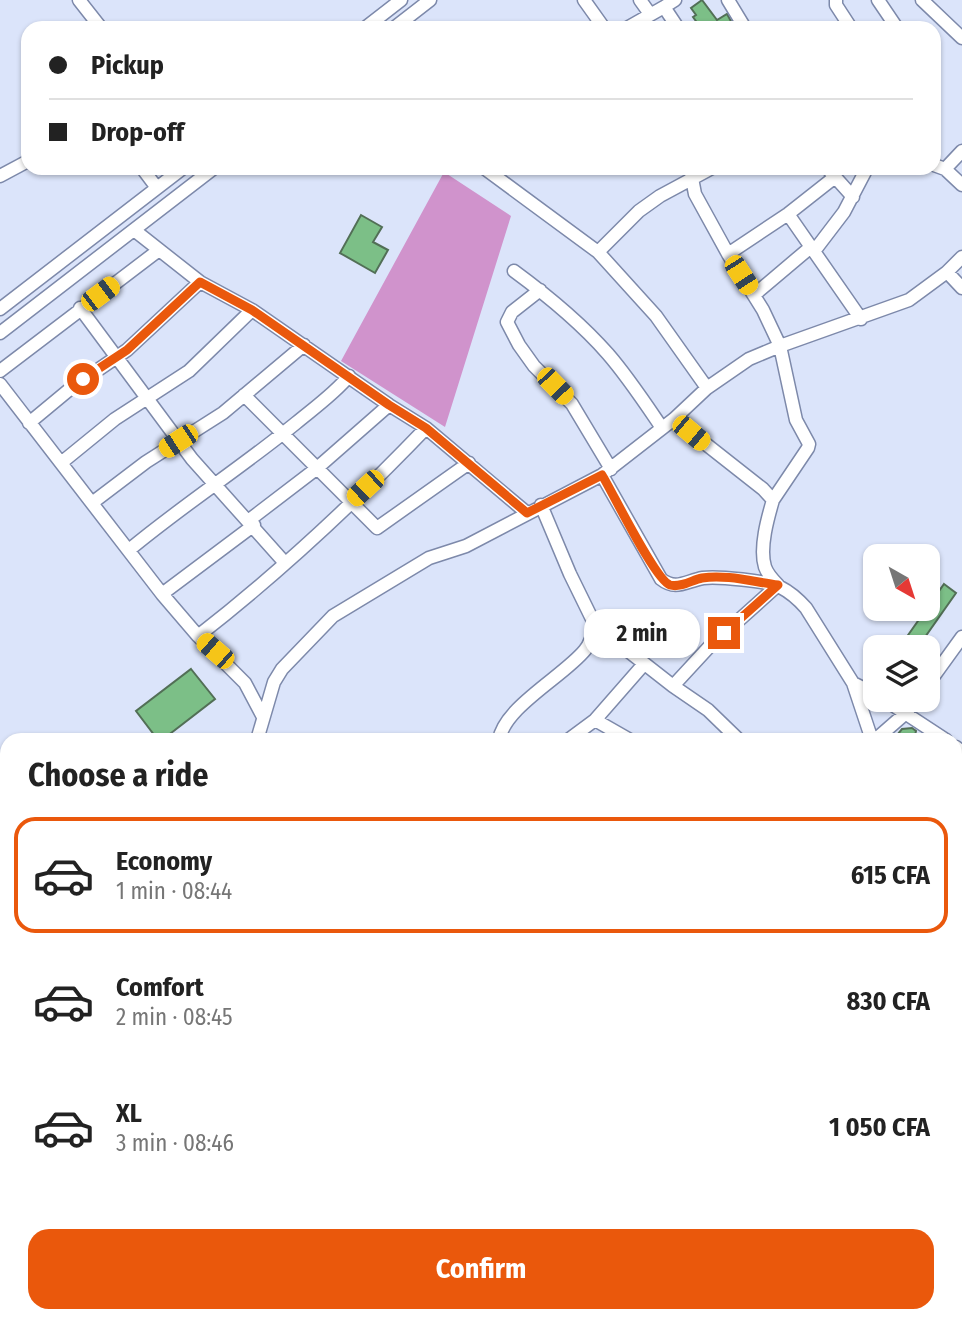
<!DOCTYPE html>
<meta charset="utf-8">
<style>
:root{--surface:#fff;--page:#f2f2f2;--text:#222;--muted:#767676;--line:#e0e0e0;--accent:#ea580c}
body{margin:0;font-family:"Fira Sans Condensed",sans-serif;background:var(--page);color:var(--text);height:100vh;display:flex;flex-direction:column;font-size:26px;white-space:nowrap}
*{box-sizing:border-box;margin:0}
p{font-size:23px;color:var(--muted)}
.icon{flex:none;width:38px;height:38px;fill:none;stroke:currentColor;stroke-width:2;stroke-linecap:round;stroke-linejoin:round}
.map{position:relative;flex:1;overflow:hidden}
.details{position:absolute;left:0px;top:733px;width:962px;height:590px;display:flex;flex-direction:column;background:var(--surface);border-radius:21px 21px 0 0;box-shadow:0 2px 5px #0004}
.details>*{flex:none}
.hud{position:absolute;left:21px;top:21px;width:920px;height:154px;border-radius:21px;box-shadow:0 2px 5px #0004;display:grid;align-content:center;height:154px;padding:0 28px;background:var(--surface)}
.needle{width:46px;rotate:141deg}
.buttons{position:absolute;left:863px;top:544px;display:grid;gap:14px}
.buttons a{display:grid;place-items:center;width:77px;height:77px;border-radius:14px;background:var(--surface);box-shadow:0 2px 5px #0004;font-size:35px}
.end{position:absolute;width:32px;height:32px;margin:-16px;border:9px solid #ea580c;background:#fff;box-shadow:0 0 0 4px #fff}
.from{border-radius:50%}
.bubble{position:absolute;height:49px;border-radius:21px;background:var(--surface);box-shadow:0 2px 5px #0004;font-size:23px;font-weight:700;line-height:49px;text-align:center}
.car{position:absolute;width:21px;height:42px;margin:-21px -10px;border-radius:9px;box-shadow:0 0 5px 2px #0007;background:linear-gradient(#f5c518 24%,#345 0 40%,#f5c518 0 76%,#345 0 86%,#f5c518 0)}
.hud b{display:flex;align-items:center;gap:24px;height:66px;font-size:26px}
.hud b+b{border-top:2px solid var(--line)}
.hud i{width:18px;height:18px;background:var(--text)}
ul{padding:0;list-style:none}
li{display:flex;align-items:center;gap:21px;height:116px;margin:0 14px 10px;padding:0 14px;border:4px solid transparent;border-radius:21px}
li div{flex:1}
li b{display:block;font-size:26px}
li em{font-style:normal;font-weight:700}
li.current{border-color:var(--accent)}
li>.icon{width:63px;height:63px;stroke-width:1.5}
h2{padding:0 28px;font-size:32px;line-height:84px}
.cta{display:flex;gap:14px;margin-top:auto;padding:14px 28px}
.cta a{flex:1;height:80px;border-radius:21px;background:var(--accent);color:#fff;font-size:28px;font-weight:700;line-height:80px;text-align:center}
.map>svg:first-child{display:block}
.forest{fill:#d093cc}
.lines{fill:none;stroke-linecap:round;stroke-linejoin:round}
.stream{stroke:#35aebf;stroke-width:3.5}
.building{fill:#7cbf87;stroke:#526f56;stroke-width:2}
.minor-casing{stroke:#7d89aa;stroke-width:15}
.minor{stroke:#fff;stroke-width:12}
.route{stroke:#ea580c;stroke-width:9}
</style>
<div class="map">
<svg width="962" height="1322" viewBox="0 0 962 1322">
<rect width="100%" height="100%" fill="#dbe4fa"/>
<!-- forest -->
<path class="forest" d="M444 172 511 216 445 427 341 361Z
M529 1316H618L616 1322H527Z
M726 1316H841L836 1322H742Z"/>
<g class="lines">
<!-- stream -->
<path class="stream" d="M0 883 7 880"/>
</g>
<!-- building -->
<path class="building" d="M702 0 717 20 727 14 733 25 728 28H701L693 17 696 15 691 8Z
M361 215 382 227 373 242 388 250 375 273 340 253Z
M944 584 956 593 918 647 906 638Z
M191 669 215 699 162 740H158L136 711Z
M912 728 916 731 914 740H893L902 729Z"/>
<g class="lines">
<!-- minor casing -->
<g class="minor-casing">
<path id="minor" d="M79 0 101 28
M584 0 604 28
M640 0 650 14
M675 0 664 7 678 28
M728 0 745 28
M836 0V5L851 28
M878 0 897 28
M922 0 962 38
M365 28 401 0
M394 28 430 0
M627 28 664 7
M934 165 945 169 962 185
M142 168 157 188
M484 168 598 252 656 316 707 388
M690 168 695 194 728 254 763 310 780 346 796 420 809 444 808 448 773 500
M827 168 853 197
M945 169 962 151
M0 176 28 161
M788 214 861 319
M134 230 200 282 252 310 389 405 426 428 527 513
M815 250 844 212 867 168
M598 252 639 211 660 196 712 168
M728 254 788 214 835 177
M514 271C548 296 580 322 608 354 628 377 645 403 662 428
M947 272 962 288
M540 290 512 312 507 322 519 345 534 366 572 404 611 469
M754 295 812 246
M80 308 192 459 285 563
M0 309 183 168
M0 333 214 168
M0 371 159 250
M0 384 162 594 198 636 245 683 263 717
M244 395 377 528 469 463
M29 423 70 389 127 350 200 282
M61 463 115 419 189 371 252 310
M602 475 661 579C676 591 686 581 703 578 717 576 768 581 780 587 790 592 798 599 806 608L853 683 875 694
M92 503 146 462 223 413 304 345
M541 505 570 574 595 625 673 686 708 710 739 740
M248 521 316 469 389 405
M129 550C183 505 242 467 296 423 314 408 334 394 349 376
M162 594 254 525
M198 636C279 573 355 502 426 428
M853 683 872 740
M928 684 962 637
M673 686 709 647 778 585C773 580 767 573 765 567 759 548 768 517 773 500L763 489 674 419
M885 700 946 740
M595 720 630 740
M257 740 274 682 282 669 333 616 429 558 466 546 602 475 674 419 707 388 749 359 780 346 909 300 947 272 962 257
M499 740C504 707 564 676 585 650 591 643 593 634 595 625
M568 740 595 720 644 664
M875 740 907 712 916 700
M956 747 962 752
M956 895 962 899
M0 985 7 978
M956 1043 962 1048
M0 1092 7 1088
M0 1135 7 1134
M956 1226 962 1216
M3 1249 7 1255
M51 1316 55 1322
M201 1316 206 1322
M309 1316 312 1322
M445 1316V1317
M905 1316 910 1322
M556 1322 557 1316"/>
</g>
<!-- minor -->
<use href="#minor" class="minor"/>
</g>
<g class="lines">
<!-- route -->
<path class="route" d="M83 379 127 350 200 282 252 310 389 405 426 428 527 513 602 475C613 493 655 580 670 585 681 588 692 580 702 578 726 574 754 582 778 585L724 633"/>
</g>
</svg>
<div class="buttons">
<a><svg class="needle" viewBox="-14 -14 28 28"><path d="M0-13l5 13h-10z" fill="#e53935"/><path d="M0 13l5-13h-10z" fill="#767676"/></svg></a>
<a><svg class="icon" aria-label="layers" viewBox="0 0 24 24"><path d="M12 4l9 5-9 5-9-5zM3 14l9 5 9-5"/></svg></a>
</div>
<i class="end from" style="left:83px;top:379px"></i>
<i class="end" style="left:724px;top:633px"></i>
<div class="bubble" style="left:584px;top:609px;width:116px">2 min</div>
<i class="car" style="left:741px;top:275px;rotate:147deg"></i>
<i class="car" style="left:100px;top:294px;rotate:53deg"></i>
<i class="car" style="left:555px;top:386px;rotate:136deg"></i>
<i class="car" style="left:691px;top:433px;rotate:130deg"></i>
<i class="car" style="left:178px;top:441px;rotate:237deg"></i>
<i class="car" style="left:365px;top:488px;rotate:227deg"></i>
<i class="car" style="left:215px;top:651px;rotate:311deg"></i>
<div class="hud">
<b><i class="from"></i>Pickup</b>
<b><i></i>Drop-off</b>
</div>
<section class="details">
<h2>Choose a ride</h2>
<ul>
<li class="current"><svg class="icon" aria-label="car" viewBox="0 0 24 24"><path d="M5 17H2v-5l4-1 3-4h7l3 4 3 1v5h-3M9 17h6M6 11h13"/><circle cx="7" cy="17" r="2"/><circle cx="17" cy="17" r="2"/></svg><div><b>Economy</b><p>1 min · 08:44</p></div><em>615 CFA</em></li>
<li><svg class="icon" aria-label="car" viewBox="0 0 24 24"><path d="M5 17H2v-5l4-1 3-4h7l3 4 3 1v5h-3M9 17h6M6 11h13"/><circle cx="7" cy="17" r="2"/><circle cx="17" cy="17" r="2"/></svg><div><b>Comfort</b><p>2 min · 08:45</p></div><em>830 CFA</em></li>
<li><svg class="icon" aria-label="car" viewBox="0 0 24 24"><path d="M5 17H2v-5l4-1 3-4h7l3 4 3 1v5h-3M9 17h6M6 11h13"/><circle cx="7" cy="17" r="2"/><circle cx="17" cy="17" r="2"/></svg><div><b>XL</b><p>3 min · 08:46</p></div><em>1 050 CFA</em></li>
</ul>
<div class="cta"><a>Confirm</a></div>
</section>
</div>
